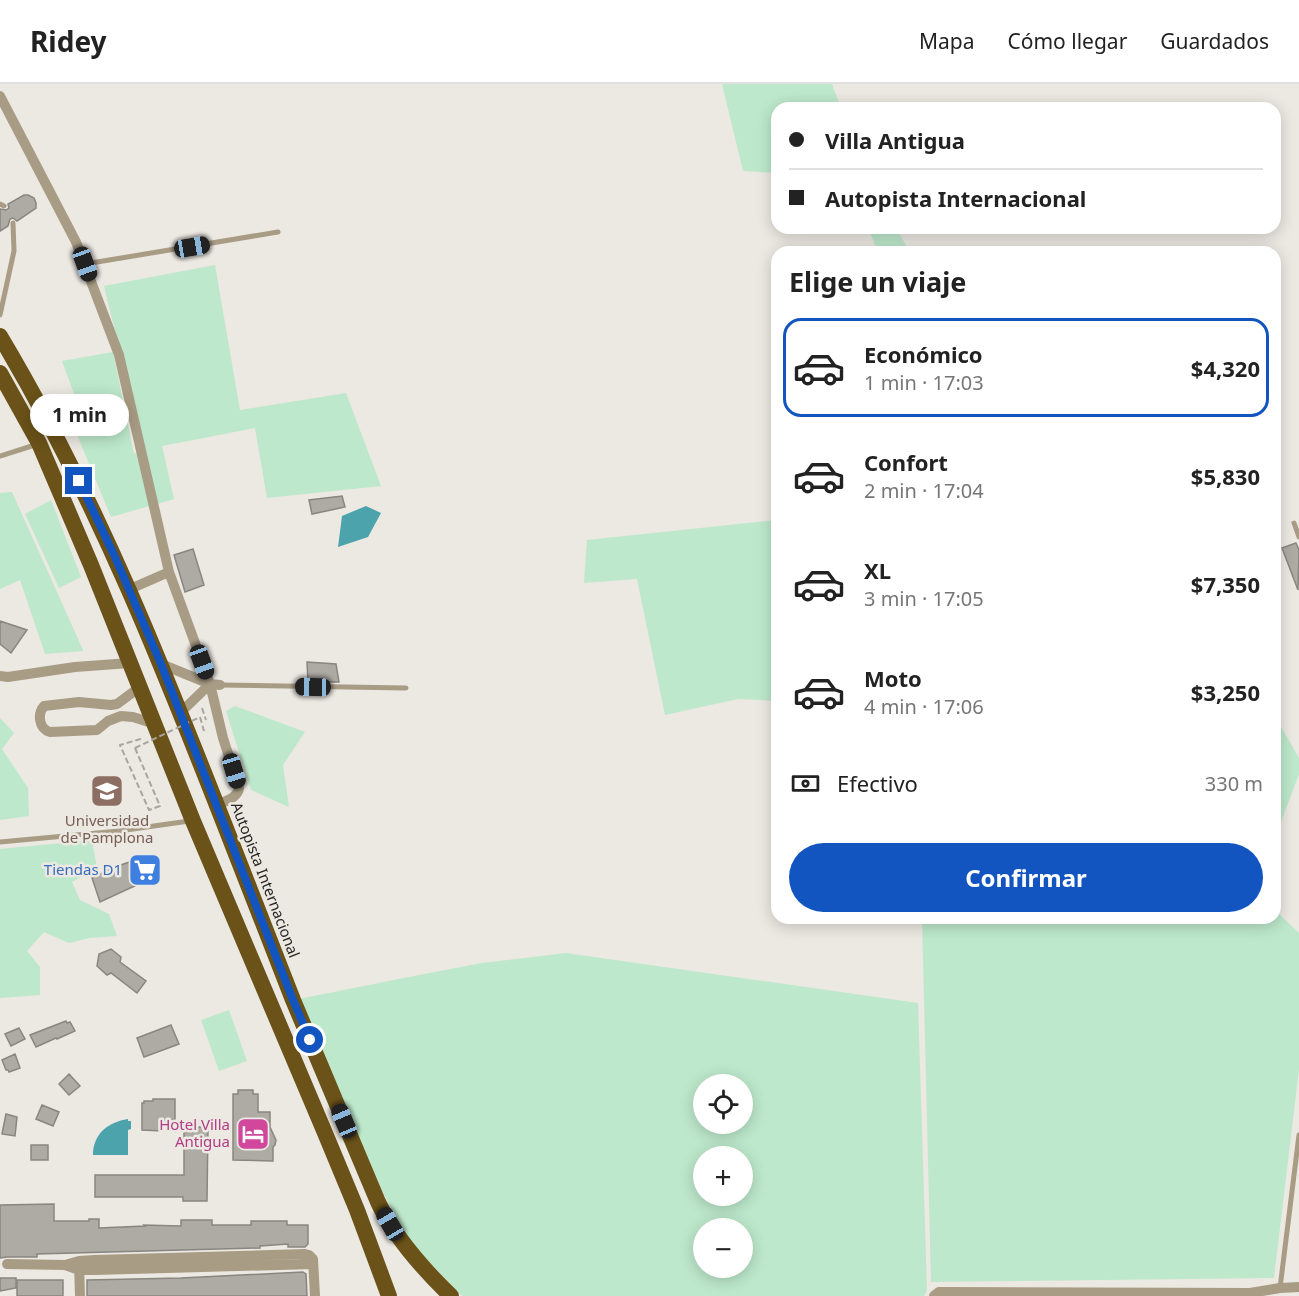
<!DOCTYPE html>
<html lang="es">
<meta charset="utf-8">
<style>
:root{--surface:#fff;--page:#f6f6f6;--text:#222;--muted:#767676;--line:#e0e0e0;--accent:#1355c0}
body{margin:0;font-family:"Noto Sans",sans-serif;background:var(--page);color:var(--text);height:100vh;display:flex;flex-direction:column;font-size:22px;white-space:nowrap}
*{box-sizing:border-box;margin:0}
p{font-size:20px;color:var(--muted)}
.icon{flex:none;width:33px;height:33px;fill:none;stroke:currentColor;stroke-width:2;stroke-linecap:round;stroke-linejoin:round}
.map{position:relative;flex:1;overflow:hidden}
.side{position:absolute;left:771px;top:162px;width:510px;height:678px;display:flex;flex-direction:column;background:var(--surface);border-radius:18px;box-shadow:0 3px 15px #0003}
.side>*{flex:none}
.banner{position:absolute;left:771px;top:18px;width:510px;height:132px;border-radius:18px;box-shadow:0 3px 15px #0003;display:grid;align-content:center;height:132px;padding:0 18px;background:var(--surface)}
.buttons{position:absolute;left:693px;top:990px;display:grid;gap:12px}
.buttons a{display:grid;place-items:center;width:60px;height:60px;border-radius:50%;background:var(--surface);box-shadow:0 3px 15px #0003;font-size:30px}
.end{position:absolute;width:27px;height:27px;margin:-14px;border:8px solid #1355c0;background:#fff;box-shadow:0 0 0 3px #fff}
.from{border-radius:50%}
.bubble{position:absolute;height:42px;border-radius:21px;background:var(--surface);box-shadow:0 3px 15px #0003;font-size:20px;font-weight:700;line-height:42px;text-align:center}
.car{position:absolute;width:18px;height:36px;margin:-18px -9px;border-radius:8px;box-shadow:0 0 4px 2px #0007;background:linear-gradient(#222 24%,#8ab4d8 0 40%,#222 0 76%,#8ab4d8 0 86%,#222 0)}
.banner b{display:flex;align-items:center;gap:21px;height:57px;font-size:22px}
.banner b+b{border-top:2px solid var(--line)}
.banner i{width:15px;height:15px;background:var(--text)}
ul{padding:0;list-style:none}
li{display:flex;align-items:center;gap:18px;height:99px;margin:0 12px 9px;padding:0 6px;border:3px solid transparent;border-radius:18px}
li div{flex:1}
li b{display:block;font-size:22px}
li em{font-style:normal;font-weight:700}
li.selected{border-color:var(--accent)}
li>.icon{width:54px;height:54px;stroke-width:1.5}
h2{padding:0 18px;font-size:27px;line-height:72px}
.pay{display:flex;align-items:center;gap:15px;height:66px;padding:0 18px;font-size:22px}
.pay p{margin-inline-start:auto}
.cta{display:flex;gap:12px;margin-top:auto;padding:12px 18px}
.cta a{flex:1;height:69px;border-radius:36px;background:var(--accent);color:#fff;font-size:24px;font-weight:700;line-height:69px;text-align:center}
header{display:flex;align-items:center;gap:36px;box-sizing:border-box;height:84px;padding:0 30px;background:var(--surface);border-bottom:2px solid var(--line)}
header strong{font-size:28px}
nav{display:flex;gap:33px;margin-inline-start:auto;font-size:21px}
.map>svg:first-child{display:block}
.green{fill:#bde8cb;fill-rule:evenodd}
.water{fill:#4ca3ab}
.building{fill:#aeaba5;stroke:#898680;stroke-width:1.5}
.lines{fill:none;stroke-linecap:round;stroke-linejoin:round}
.path{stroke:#a8a5a0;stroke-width:2;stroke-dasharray:6 3;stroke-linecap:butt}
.service{stroke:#a99c84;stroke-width:5}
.minor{stroke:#a99c84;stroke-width:10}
.trunk{stroke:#6a5218;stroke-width:16}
.path-bridge{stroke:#a8a5a0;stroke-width:2;stroke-dasharray:6 3;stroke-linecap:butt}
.route{stroke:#1355c0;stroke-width:8}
.labels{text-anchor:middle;stroke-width:5;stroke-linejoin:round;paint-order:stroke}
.education-label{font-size:15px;fill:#785e54;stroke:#ece8e2}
.shop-label{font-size:15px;fill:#366cbe;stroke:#ece8e2;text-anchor:end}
.street-label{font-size:15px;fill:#282724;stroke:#ece8e2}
.hotel-label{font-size:15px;fill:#b23c85;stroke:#ece8e2;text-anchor:end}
</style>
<header>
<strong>Ridey</strong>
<nav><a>Mapa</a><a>Cómo llegar</a><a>Guardados</a></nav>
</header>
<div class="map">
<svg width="1299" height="1212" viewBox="0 0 1299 1212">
<rect width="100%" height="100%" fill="#ece8e2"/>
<!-- green -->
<path class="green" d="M722 0H832L841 24H777V89L743 87Z
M868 144H896L910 168H878Z
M215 181 240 326 346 309 381 402 267 414 255 344 162 362 174 415 111 433 73 341 120 330 113 310 77 318 62 277 113 268 134 370 144 366 104 202Z
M12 408 83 566V567L45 570 20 496 0 505V409Z
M51 416 81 493 59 504 25 430Z
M777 436V617L738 615 665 631 637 495 584 499 587 456Z
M235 622 305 648 283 681 289 723 251 706 226 627Z
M1275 632 1299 674V690L1275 754Z
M0 634 14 649 2 665 28 704 29 732 0 736Z
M92 756 97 784 72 798 80 816 109 830 117 852 89 854 69 859 44 848 27 867 40 883V911L0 914V765Z
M1275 826 1299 849V985L1274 1194 931 1198 922 834H1275Z
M566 869 918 919 927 1206 924 1212H462L411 1159 378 1100 299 915 419 891 482 879ZM704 1000H742V1040H704ZM704 1072H742V1112H704ZM704 1144H742V1184H704Z
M229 926 247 977 219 987 201 936Z"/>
<!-- water -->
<path class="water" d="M366 422 381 429 368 453 338 463 342 432Z
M128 1035V1037H131V1045L128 1046V1071H93C93 1050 108 1038 128 1035Z"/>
<!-- building -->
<path class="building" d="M24 111H28L34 114 36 119V124L17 137 13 134 10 135 8 142 0 147V125L6 126 9 124 8 120Z
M342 412 345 423 312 430 309 416Z
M1296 459 1299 466 1298 506 1282 464Z
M193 465 204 501 185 508 174 471Z
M0 537 27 546 11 569 0 560Z
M307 578 336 580 339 598H308Z
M147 772 154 793 100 818 92 794 115 783Z
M111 865 121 873 120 878 146 897 137 909 111 889 107 891 97 882 99 870Z
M66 937 67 939 70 938 75 947 57 955 56 954 36 963 30 951Z
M171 941 179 960 144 973 137 954Z
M19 944 25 955 11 962 5 950Z
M15 970 20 984 9 988 8 986H6L2 976Z
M69 990 80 1002 69 1011 59 1000Z
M238 1006H253V1010H258V1028H270V1043L276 1056 275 1061 273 1063V1077L233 1076V1010H238Z
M153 1015H175V1036H163V1047L142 1046V1019H144V1017H153Z
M42 1021 59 1028 53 1042 36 1035Z
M6 1030 17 1033 15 1052 2 1050Z
M184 1043H208L207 1117H183V1113H95V1091H184Z
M31 1061H48V1076H31Z
M54 1120V1137H89V1135H99V1144L145 1142 144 1141 181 1142V1136H212V1141H251V1137H287V1141H308V1160L305 1163H288V1160L260 1162V1164L37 1170V1173H7L0 1174V1121Z
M303 1188 306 1190 307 1212H87V1196L181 1194Z
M0 1194H16V1204L0 1207Z
M17 1196H63V1212H17Z"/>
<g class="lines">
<!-- path -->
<path class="path" d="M202 624 206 636
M200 633 204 647
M135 664 160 722 149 726 120 661 144 654"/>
<!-- service -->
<path class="service" d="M0 120 4 122
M85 180 278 148
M0 231 14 167 13 139
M0 372 38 360
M1294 439 1299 453
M220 601 406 604
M0 758 119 747 189 737
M1280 1204 1299 1051"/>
<!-- minor -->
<path class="minor" d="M0 12 76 158 119 271 169 488 210 600 223 654 239 704C238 714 225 717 217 721
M130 505 169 488
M161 580 210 600 220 601
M0 592 8 593 75 583 130 579
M140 603 117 620 111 621 79 618 44 622C37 630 39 645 50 648L97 646 108 637 121 632 133 633 155 640
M181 628 210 600
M7 1180 65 1181 79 1177 94 1176 305 1170 309 1171 313 1175 315 1212
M79 1180 80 1212
M65 1181 79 1186H95L313 1180
M934 1212 939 1208 1250 1209 1280 1204 1299 1203"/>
<!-- trunk -->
<path class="trunk" d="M0 252C98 416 167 593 236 770 255 819 274 868 293 916 321 984 350 1051 378 1118 395 1154 423 1185 451 1212
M0 289 39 359 91 481 193 737 325 1049 357 1126 389 1212"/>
<!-- path-bridge -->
<path class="path-bridge" d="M135 664 200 633"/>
</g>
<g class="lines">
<!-- route -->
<path class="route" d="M79 397 115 473 161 580 293 916 310 956"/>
</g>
<!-- icons -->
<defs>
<g id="university-square" transform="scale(1.725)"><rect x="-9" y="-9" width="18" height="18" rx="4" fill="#8d6e63" stroke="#ece8e2"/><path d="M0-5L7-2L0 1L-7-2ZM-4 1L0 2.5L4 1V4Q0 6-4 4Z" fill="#fff"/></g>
<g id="supermarket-square" transform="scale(1.725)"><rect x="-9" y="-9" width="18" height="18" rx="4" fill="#3f7fe0" stroke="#ece8e2"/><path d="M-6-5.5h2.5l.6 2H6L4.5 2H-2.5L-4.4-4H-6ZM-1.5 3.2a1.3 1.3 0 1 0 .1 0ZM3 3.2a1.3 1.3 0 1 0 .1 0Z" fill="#fff"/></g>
<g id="hotel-square" transform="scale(1.725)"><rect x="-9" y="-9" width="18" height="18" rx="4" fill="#d1479c" stroke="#ece8e2"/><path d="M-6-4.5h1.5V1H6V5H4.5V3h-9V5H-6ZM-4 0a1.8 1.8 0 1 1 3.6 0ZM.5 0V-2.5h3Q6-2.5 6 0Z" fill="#fff"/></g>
</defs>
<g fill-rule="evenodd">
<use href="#university-square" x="107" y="707"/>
<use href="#supermarket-square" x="145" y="786"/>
<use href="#hotel-square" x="253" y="1050"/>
</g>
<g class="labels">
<!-- education labels -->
<g class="education-label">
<text x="107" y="742">Universidad<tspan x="107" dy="17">de Pamplona</tspan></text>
</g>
<!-- shop labels -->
<g class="shop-label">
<text x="122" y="791">Tiendas D1</text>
</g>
<!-- street labels -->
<g class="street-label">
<text transform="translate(265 796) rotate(69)" y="5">Autopista Internacional</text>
</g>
<!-- hotel labels -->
<g class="hotel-label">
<text x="230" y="1046">Hotel Villa<tspan x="230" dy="17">Antigua</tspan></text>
</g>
</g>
</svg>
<div class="buttons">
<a><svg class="icon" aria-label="locate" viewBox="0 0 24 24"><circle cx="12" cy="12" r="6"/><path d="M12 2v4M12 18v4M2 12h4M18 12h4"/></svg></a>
<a>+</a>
<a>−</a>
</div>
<i class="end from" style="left:310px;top:956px"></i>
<i class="end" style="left:79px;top:397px"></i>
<div class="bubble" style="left:30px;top:310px;width:99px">1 min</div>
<i class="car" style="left:192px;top:163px;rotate:80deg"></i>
<i class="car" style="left:85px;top:180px;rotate:160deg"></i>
<i class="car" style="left:202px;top:578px;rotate:160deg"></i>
<i class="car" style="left:313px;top:603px;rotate:271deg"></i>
<i class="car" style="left:234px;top:687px;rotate:163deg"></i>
<i class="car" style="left:344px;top:1037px;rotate:337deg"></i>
<i class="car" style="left:390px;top:1140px;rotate:330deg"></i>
<div class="banner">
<b><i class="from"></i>Villa Antigua</b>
<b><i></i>Autopista Internacional</b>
</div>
<section class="side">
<h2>Elige un viaje</h2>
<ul>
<li class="selected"><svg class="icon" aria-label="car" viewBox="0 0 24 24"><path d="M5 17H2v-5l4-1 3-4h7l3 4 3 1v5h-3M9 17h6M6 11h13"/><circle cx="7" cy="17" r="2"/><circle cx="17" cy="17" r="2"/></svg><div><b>Económico</b><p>1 min · 17:03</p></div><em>$4,320</em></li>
<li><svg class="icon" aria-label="car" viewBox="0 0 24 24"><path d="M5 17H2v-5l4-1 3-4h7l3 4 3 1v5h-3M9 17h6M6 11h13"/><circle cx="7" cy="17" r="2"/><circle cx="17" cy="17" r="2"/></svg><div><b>Confort</b><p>2 min · 17:04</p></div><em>$5,830</em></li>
<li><svg class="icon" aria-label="car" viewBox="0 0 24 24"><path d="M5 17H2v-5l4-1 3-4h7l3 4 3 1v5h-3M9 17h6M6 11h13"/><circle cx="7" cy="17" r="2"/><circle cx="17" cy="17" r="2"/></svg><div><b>XL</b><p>3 min · 17:05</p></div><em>$7,350</em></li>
<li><svg class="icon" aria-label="car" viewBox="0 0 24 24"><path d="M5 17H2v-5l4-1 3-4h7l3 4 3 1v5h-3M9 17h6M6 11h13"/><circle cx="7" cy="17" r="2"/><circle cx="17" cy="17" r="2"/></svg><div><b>Moto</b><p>4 min · 17:06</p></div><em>$3,250</em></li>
</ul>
<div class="pay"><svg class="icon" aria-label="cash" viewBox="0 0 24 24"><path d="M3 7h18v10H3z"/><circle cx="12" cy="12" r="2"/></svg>Efectivo<p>330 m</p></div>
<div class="cta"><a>Confirmar</a></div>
</section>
</div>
